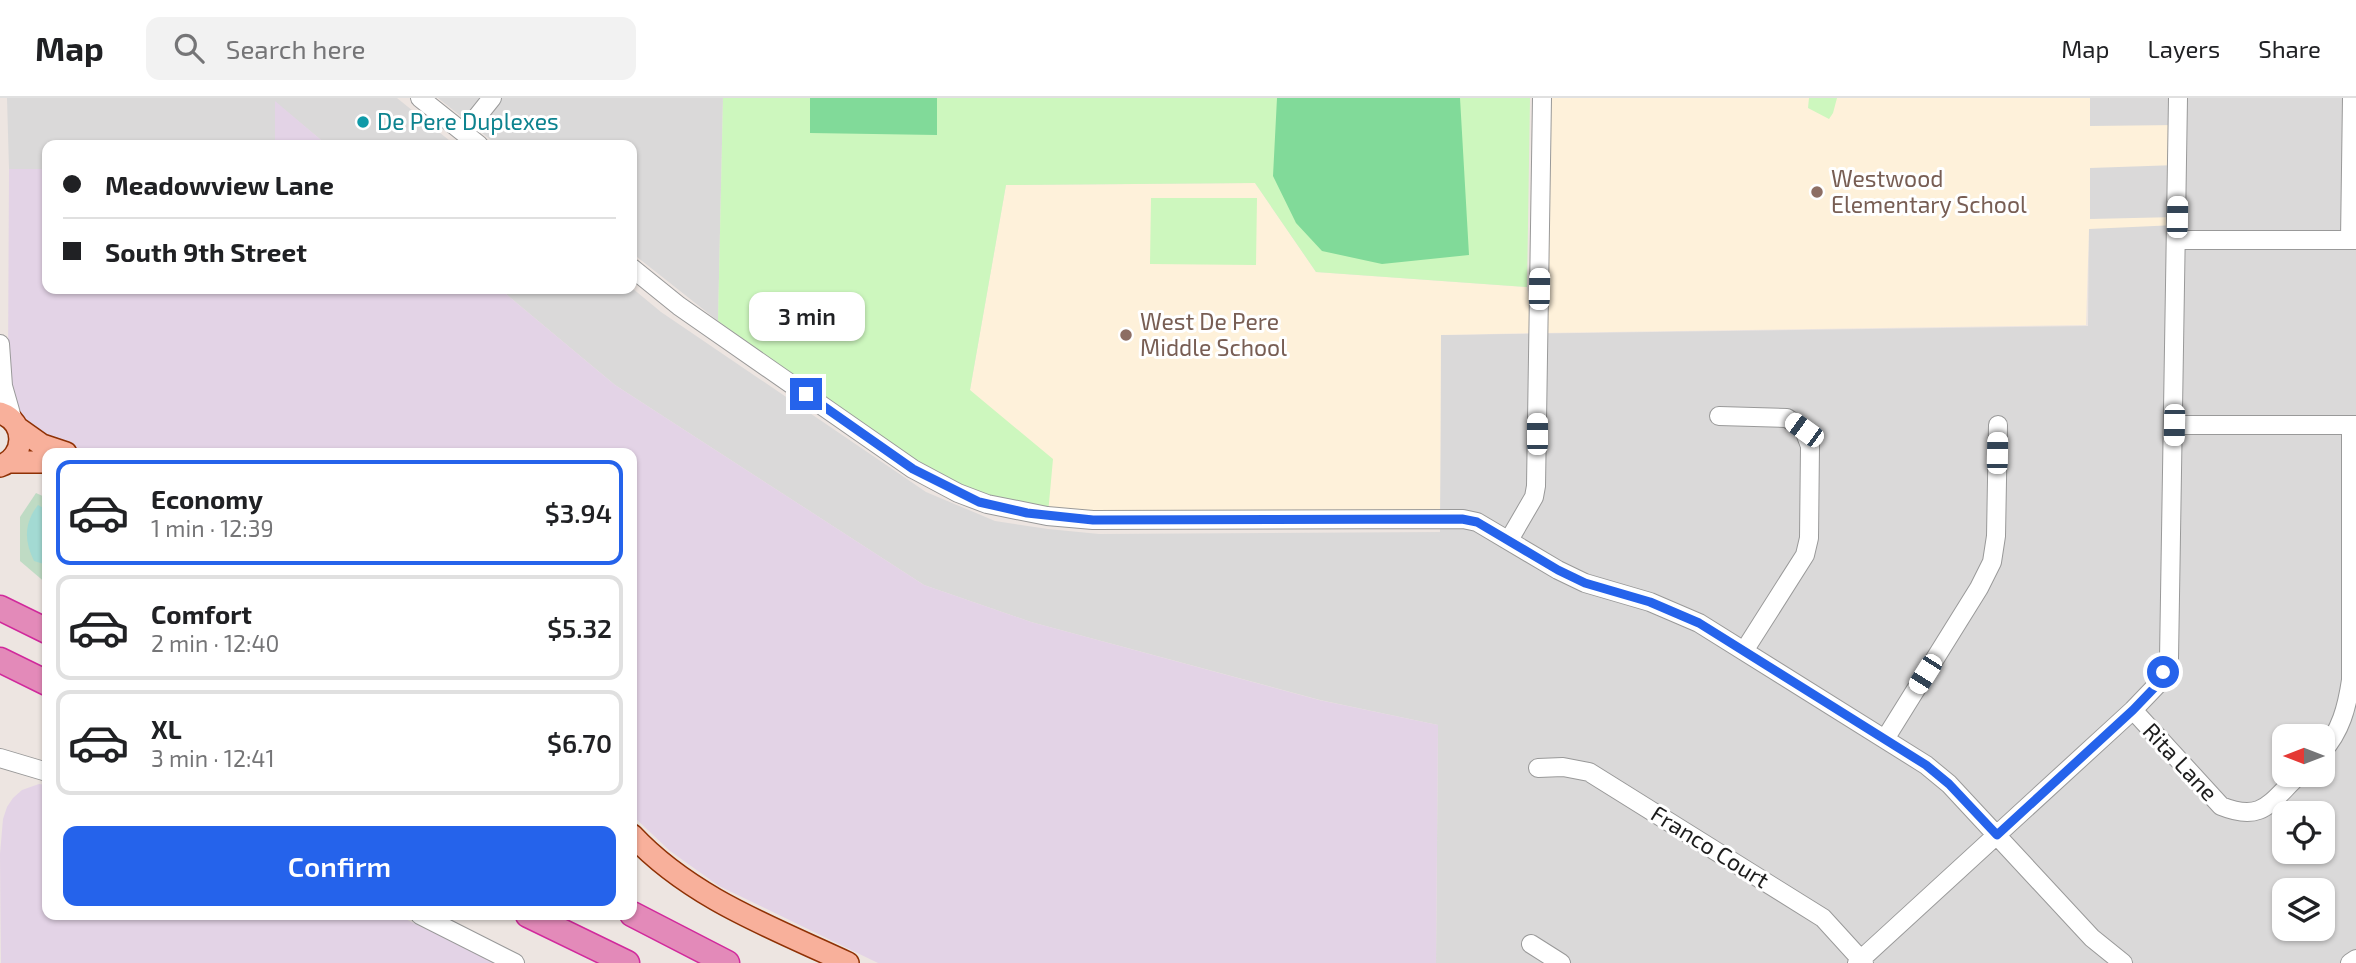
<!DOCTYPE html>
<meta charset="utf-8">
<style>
:root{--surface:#fff;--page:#f2f2f2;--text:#202124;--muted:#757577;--line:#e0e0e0;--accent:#2563eb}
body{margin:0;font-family:"Exo 2",sans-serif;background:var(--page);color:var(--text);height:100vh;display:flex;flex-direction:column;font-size:26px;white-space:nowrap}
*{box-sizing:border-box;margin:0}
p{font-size:23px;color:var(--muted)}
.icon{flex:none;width:38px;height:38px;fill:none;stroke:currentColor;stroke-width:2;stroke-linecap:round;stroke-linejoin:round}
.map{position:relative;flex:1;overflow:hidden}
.side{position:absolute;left:42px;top:350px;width:595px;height:472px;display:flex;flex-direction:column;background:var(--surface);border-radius:14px;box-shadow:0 2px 5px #0004}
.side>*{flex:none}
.guide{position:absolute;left:42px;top:42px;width:595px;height:154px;border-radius:14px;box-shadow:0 2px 5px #0004;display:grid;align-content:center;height:154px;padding:0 21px;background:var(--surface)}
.needle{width:46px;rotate:270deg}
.fabs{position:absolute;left:2272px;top:626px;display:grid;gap:14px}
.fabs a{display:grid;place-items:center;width:63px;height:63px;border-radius:14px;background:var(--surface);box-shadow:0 2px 5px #0004;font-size:35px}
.end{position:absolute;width:32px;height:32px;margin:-16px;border:9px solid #2563eb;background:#fff;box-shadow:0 0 0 4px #fff}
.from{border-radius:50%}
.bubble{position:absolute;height:49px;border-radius:14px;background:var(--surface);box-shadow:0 2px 5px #0004;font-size:23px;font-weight:600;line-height:49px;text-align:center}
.car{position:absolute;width:21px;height:42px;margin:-21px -10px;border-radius:9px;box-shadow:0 0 5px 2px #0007;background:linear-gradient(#fff 24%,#345 0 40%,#fff 0 76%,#345 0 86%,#fff 0)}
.guide b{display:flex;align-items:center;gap:24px;height:66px;font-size:26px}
.guide b+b{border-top:2px solid var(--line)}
.guide i{width:18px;height:18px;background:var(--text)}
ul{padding:12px 0 0;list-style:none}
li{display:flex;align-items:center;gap:21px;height:105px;margin:0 14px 10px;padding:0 7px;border:4px solid var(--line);border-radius:14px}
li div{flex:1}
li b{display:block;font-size:26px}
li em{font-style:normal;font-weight:600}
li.active{border-color:var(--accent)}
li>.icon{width:63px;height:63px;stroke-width:1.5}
.action{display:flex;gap:14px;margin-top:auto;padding:14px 21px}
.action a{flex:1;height:80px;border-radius:14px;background:var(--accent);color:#fff;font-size:28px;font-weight:600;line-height:80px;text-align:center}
header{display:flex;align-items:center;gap:42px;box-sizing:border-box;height:98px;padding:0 35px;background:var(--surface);border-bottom:2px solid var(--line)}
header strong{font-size:33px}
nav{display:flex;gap:38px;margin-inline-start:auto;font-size:24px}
.search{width:490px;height:63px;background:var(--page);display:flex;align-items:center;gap:18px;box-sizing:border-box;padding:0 24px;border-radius:14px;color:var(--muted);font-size:26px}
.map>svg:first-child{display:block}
.residential{fill:#dad9d9;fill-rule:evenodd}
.industrial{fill:#e3d3e6}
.education{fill:#fef1da}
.wetland{fill:#bfdbc4}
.park{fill:#cdf7be}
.pitch{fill:#81da99}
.water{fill:#a3dad3}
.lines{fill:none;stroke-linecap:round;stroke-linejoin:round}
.minor-casing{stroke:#999;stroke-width:20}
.major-casing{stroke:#8f3105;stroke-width:24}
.highway-casing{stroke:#d1299c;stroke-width:27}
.minor{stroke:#fff;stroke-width:18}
.major{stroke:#f8b09b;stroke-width:21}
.highway{stroke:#e38ab9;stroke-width:24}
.route{stroke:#2563eb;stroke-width:9}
.culture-dot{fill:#0f9aa8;stroke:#fff;stroke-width:2.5}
.education-dot{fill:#8d6e63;stroke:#fff;stroke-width:2.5}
.labels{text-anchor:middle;stroke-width:6;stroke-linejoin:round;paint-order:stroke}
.culture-label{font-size:23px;fill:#0d838f;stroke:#fff;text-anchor:start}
.education-label{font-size:23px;fill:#785e54;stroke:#fff;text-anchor:start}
.street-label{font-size:23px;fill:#1c1c1c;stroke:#fff}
</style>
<header>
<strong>Map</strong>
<div class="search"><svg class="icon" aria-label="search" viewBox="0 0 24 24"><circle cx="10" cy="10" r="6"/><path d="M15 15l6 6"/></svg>Search here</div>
<nav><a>Map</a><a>Layers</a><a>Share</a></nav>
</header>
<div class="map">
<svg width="2356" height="865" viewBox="0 0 2356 865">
<rect width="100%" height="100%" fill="#ede5e1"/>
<!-- residential -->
<path class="residential" d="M7 0H397L455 47H327L275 4V47H47V71H9Z
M438 0H723L718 223 632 155V47H497Z
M2090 0H2356V865H1436L1438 627 1320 602 1031 524 924 487 615 287 500 191 632 190 661 214 926 394 995 423 1048 431 1099 436 1440 434 1441 237 2088 228ZM2284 639H2322V677H2284ZM2284 716H2322V754H2284ZM2284 793H2322V831H2284Z"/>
<!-- industrial -->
<path class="industrial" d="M275 3 327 47H275Z
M9 71H47V191H500L615 287 924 487 1031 524 1319 602 1438 627 1436 865H878L719 788 670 753 632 717V355H92L43 339 28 326 18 312 14 302 8 268Z
M39 686 47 687V817H397L497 865H1L0 756 3 721 7 709 13 700 22 692Z"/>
<!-- education -->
<path class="education" d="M1545 0H2090V28L2178 27 2177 67 2090 70V121L2177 119 2176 127 2089 131 2086 227 1542 235Z
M1255 85 1316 174 1527 189 1534 235 1441 237 1440 417 1048 416 970 292 1006 87Z"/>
<!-- wetland -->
<path class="wetland" d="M36 395 47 400V486L20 463V419Z"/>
<!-- park -->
<path class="park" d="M723 0H1530L1527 189 1316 174 1255 85 1006 87 970 292 1053 361 1048 416 958 389 892 348 718 223Z
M1809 0H1837L1833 15 1829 21 1808 10Z
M1151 100H1257L1256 167 1150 166Z"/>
<!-- pitch -->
<path class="pitch" d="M810 0H937V37L810 35Z
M1277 0H1460L1469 157 1382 166 1322 153 1296 125 1273 78Z"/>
<!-- water -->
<path class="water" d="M38 407 47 412V467L34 463C24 443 24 425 38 407Z"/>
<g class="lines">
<!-- minor casing -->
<g class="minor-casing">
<path id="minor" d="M420 0 479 47
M464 35 492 0
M2176 142H2356
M2350 142 2352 0
M632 170 679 208 913 371 958 395 987 406 1047 418 1093 422 1463 421 1477 424 1558 472 1585 485 1650 504 1699 525 1926 667 1949 686 2092 840 2123 865
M0 246 3 288 13 323
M1719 318 1787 320 1804 332 1810 348 1809 440 1805 457 1744 553
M2174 327H2356
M1509 442 1534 399 1536 388 1542 0
M2133 612 2221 708C2263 725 2270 704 2299 677
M1885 641 1979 490 1992 464 1996 438 1998 327
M2322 654C2341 633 2347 609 2351 582V327
M0 660 47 674
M1538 670 1563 669 1589 674 1823 820 1864 865
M420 817 515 865
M1531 846 1561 865
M1857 865 2133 612 2157 587 2169 561 2178 0
M2350 865 2356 861"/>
</g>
<!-- major casing -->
<g class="major-casing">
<path id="major" d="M0 315C27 324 26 359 0 368
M18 330 42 347 66 355
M10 364H47
M632 737C691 800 771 829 848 865"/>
</g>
<!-- highway casing -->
<g class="highway-casing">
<path id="highway" d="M0 510 47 533
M0 562 47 585
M632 816 727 865
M528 817 627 865"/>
</g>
<!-- minor -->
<use href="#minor" class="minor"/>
<!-- major -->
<use href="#major" class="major"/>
<!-- highway -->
<use href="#highway" class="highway"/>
</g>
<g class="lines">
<!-- route -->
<path class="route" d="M806 296 913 371 979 404 1027 415 1093 422 1462 421 1477 424 1558 472 1585 485 1650 504 1699 525 1926 667 1949 686 1997 737 2133 612 2157 587 2163 574"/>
</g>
<!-- markers -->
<circle class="culture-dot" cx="363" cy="24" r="7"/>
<g class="education-dot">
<circle cx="1817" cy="94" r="7"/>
<circle cx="1126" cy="237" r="7"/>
</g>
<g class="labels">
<!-- culture labels -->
<g class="culture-label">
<text x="377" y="32">De Pere Duplexes</text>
</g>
<!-- education labels -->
<g class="education-label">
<text x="1831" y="89">Westwood<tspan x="1831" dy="26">Elementary School</tspan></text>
<text x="1140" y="232">West De Pere<tspan x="1140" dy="26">Middle School</tspan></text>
</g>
<!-- street labels -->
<g class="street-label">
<text transform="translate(2180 664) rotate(47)" y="8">Rita Lane</text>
<text transform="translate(1710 749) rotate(32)" y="8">Franco Court</text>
</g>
</g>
</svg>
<div class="fabs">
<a><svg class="needle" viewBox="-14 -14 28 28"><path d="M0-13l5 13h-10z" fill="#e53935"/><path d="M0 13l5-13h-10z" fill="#757577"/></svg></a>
<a><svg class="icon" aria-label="locate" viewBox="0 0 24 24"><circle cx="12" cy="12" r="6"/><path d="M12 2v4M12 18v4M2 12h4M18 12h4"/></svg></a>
<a><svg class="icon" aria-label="layers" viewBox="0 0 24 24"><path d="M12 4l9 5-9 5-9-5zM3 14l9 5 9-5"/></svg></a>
</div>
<i class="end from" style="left:2163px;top:574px"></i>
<i class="end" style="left:806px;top:296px"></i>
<div class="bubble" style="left:749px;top:194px;width:116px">3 min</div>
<i class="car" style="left:2177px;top:119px;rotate:1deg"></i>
<i class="car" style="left:1539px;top:191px;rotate:1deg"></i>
<i class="car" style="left:2174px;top:327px;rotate:181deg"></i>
<i class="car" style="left:1804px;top:332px;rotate:306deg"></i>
<i class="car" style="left:1537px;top:336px;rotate:0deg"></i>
<i class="car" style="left:1997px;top:355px;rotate:1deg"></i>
<i class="car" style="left:1925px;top:576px;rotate:212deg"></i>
<div class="guide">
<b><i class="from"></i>Meadowview Lane</b>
<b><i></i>South 9th Street</b>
</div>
<section class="side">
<ul>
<li class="active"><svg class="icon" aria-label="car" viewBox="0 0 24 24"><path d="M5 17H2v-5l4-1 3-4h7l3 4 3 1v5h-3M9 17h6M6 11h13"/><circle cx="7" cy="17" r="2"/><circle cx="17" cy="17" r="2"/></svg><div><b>Economy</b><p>1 min · 12:39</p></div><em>$3.94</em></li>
<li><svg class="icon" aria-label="car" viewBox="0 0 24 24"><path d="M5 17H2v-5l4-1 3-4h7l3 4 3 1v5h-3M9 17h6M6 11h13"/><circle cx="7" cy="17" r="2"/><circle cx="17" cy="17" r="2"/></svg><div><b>Comfort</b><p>2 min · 12:40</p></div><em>$5.32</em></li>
<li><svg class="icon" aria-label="car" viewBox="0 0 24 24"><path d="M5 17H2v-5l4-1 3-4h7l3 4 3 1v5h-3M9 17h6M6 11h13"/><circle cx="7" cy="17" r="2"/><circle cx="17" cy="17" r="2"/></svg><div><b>XL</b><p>3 min · 12:41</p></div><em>$6.70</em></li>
</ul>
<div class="action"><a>Confirm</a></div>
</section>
</div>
